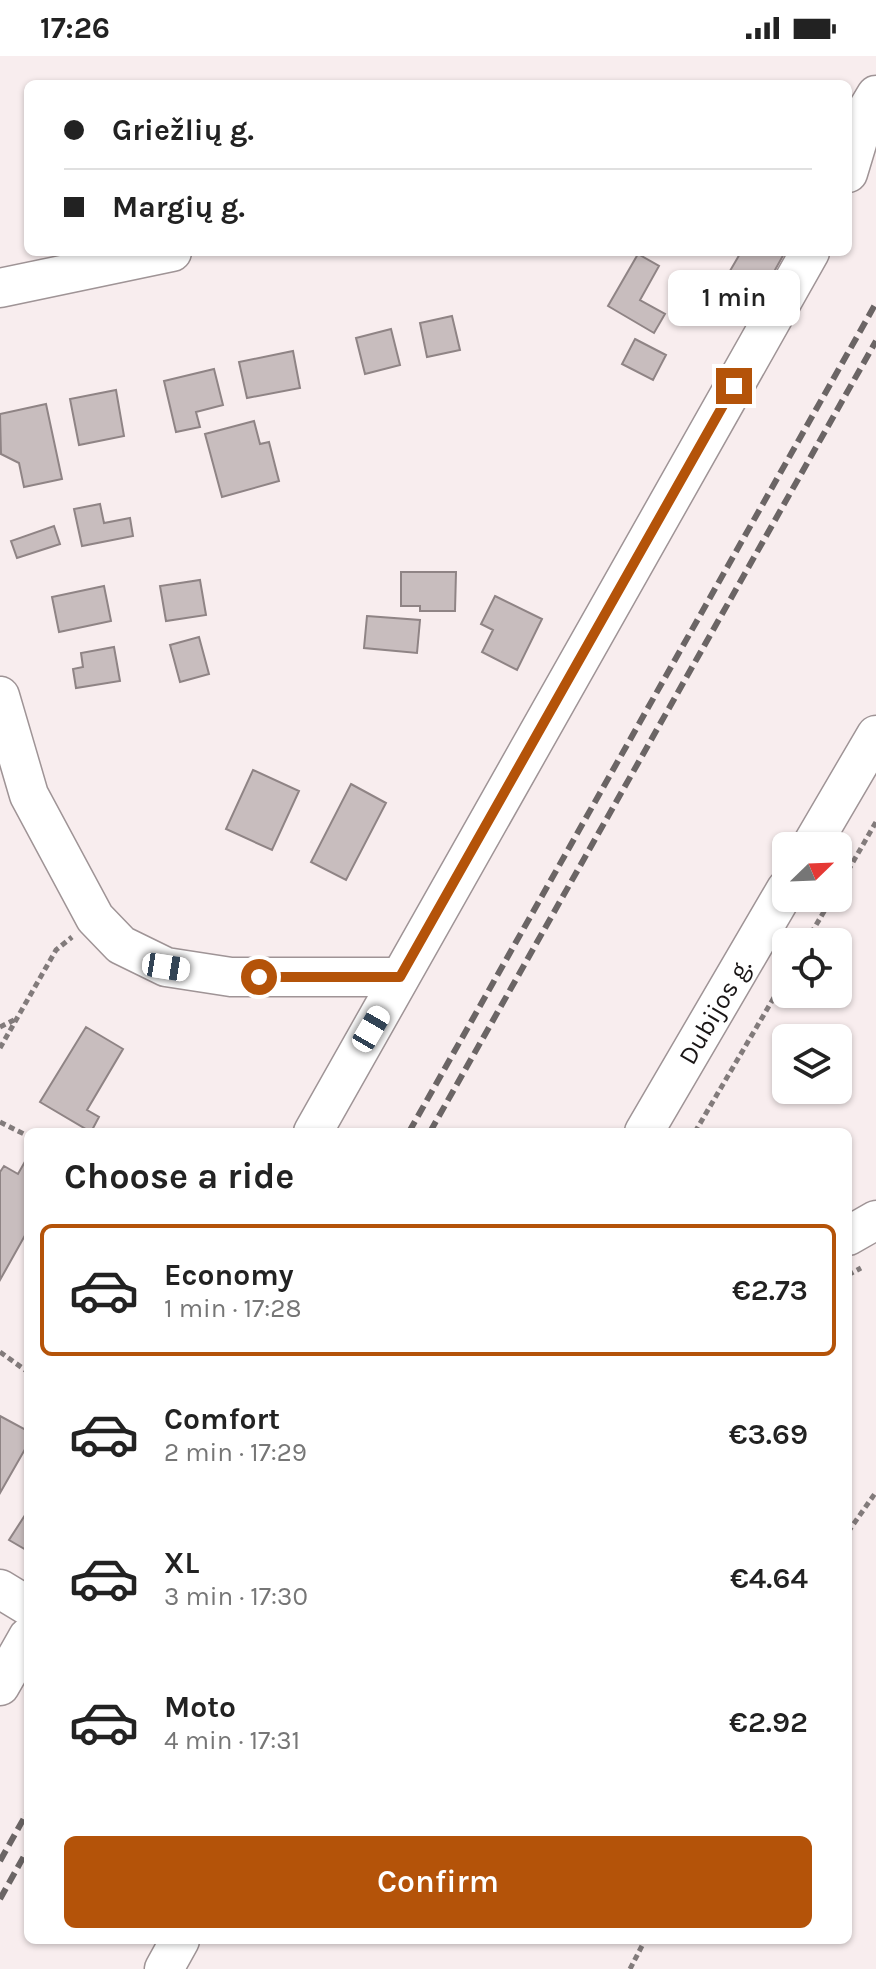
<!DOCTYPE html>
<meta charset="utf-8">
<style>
:root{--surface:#fff;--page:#f6f6f6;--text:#222;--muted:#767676;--line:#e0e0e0;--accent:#b45309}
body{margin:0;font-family:Karla,sans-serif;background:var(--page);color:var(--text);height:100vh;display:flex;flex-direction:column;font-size:30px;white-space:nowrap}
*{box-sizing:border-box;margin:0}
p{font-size:26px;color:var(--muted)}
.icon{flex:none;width:44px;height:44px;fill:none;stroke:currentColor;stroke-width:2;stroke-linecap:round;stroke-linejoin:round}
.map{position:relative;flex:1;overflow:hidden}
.drawer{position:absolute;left:24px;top:1072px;width:828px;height:816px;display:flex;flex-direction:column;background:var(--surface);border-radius:12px;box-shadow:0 2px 6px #0004}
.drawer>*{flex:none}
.hud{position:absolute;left:24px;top:24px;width:828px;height:176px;border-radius:12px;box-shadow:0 2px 6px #0004;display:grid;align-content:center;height:176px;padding:0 40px;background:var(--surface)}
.needle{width:52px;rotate:67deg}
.tools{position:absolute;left:772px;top:776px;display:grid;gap:16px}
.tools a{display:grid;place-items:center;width:80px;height:80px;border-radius:12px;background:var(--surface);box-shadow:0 2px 6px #0004;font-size:40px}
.end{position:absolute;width:36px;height:36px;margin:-18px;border:10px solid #b45309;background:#fff;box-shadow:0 0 0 4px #fff}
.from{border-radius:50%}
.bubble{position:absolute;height:56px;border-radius:12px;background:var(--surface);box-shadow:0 2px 6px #0004;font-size:26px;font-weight:600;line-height:56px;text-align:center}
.car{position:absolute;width:24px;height:48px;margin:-24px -12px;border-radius:10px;box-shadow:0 0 6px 2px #0007;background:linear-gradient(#fff 24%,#345 0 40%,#fff 0 76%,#345 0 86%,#fff 0)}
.hud b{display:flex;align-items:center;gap:28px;height:76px;font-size:30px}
.hud b+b{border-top:2px solid var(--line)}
.hud i{width:20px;height:20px;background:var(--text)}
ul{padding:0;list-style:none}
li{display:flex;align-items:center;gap:24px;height:132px;margin:0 16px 12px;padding:0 24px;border:4px solid transparent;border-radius:12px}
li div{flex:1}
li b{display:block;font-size:30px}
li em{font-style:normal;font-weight:600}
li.on{border-color:var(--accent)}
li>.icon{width:72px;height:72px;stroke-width:1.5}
h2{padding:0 40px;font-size:36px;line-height:96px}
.primary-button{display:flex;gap:16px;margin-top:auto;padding:16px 40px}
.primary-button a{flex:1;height:92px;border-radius:12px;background:var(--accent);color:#fff;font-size:32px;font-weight:600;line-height:92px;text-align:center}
.status{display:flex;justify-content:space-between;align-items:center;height:56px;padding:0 40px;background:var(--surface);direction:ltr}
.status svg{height:22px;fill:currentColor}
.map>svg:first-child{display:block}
.building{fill:#c8bdbe;stroke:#8f8485;stroke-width:2}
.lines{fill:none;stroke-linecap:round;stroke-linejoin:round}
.minor-casing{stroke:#9f9496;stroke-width:41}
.path{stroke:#827b7b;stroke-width:5;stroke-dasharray:6 4;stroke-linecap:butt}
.minor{stroke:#fff;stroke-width:38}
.rail{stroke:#6b6565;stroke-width:6;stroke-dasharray:12 6;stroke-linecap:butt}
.route{stroke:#b45309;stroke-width:10}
.labels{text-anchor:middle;stroke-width:8;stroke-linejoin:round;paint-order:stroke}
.street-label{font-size:26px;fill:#1a1616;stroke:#fff}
</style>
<div class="status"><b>17:26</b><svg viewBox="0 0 49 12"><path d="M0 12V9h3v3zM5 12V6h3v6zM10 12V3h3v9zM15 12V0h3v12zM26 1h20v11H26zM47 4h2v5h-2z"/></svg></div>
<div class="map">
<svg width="876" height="1913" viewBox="0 0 876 1913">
<rect width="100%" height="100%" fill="#f8edee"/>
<!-- building -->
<path class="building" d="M741 196H785L761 239 727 220Z
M638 198 659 210 640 244 665 258 654 277 608 250Z
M452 260 460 294 427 301 420 267Z
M391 273 400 309 365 318 356 282Z
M635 283 666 299 653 324 622 308Z
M293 295 300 332 247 342 239 306Z
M214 313 223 349 196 356 200 371 176 376 164 325Z
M116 334 124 380 79 389 70 343Z
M46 348 62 423 24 431 19 407 1 398 0 358Z
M254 365 260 388 269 386 279 425 222 441 205 378Z
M100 448 104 467 130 462 133 480 82 490 74 453Z
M54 470 60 488 17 502 11 485Z
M401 516H456L455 555H420V550H401Z
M200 524 206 559 166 565 160 530Z
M104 530 111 565 59 576 52 541Z
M495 540 542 563 517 614 482 596 493 574 481 568Z
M367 560 420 564 417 597 364 592Z
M199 581 209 618 180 626 170 589Z
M114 591 120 625 76 632 73 613 83 611 81 597Z
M253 714 299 735 272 794 226 773Z
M351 728 386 747 346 824 311 806Z
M86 971 123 993 87 1054 99 1061 91 1076 40 1046Z
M27 1102 28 1174 0 1224V1116L4 1110 18 1118Z
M0 1360 28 1375V1388L0 1437Z
M27 1456 28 1457V1495L9 1484Z"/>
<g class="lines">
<!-- minor casing -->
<g class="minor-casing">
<g id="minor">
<path d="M848 117 867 54 876 39"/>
<path d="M0 232 172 196"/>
<path d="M0 640 29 739 95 862 121 889 166 911 231 921H400"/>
<path d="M811 790 876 679"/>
<path d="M313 1076 810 196"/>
<path id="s1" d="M644 1076 786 833"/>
<path d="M848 1180 876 1164"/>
<path d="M0 1533 28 1550"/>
<path d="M0 1630 28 1581"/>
<path d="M164 1913 180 1884"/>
</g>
</g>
<!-- path -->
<path class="path" d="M838 832 876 766
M806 886 832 842
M0 971 14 964
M0 992 56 894 72 881
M0 1066 28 1080
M695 1076 786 921
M848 1219 861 1212
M0 1296 28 1316
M848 1476 876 1436
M630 1913 645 1884"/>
<!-- minor -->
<use href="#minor" class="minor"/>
<!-- rail -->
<path class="rail" d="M409 1076 876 247
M430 1076 876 285
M0 1805 28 1755
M0 1843 28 1793"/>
</g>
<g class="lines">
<!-- route -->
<path class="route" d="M259 921H400L734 330"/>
</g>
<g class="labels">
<!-- street labels -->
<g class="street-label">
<text dy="9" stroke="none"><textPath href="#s1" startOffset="140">Dubijos g.</textPath></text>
</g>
</g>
</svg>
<div class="tools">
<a><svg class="needle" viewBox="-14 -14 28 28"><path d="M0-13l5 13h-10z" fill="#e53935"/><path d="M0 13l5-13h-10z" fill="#767676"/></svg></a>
<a><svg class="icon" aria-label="locate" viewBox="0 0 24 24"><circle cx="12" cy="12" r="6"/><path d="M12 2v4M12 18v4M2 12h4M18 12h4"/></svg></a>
<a><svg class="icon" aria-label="layers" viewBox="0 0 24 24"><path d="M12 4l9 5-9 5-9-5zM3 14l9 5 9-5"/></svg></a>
</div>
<i class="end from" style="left:259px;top:921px"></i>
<i class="end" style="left:734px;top:330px"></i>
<div class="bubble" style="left:668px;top:214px;width:132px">1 min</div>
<i class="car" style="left:166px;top:911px;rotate:99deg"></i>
<i class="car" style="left:371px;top:973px;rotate:30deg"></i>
<div class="hud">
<b><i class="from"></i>Griežlių g.</b>
<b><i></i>Margių g.</b>
</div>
<section class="drawer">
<h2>Choose a ride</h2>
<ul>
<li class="on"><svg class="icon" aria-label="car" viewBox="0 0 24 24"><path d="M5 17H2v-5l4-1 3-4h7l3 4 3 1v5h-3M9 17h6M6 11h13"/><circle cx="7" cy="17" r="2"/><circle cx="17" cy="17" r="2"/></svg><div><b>Economy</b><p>1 min · 17:28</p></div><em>€2.73</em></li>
<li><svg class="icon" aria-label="car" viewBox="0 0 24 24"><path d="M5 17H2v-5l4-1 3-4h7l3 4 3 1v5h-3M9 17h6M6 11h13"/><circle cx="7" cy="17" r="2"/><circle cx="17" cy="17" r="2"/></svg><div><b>Comfort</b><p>2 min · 17:29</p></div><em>€3.69</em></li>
<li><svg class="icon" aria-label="car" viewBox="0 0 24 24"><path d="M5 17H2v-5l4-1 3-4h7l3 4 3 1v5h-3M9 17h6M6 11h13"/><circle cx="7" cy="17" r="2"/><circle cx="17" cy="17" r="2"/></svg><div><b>XL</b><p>3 min · 17:30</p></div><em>€4.64</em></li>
<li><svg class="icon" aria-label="car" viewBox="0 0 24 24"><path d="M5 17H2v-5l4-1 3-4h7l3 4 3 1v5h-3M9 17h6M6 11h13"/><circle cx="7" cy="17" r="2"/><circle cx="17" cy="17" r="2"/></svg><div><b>Moto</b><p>4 min · 17:31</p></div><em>€2.92</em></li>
</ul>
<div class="primary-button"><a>Confirm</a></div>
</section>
</div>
